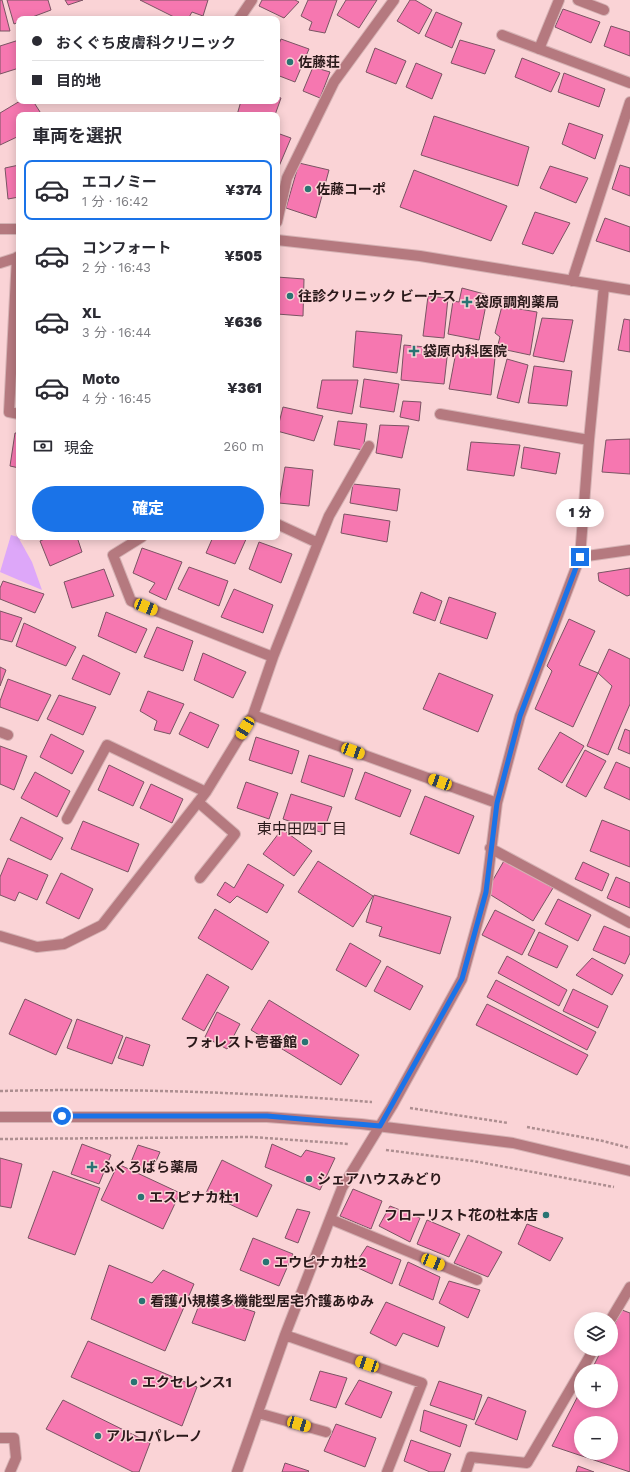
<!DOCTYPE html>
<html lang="ja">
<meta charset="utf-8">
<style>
:root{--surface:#fff;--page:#f7f7f7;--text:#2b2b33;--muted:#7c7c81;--line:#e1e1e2;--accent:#1a73e8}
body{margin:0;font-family:"Work Sans","Noto Sans JP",sans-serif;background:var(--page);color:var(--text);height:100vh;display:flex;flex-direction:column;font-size:15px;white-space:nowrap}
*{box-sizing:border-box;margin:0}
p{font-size:13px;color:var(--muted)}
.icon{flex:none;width:22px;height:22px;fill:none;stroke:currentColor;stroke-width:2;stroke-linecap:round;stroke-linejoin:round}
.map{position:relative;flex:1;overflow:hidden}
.panel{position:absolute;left:16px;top:112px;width:264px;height:428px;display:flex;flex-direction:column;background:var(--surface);border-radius:8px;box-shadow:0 2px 10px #0003}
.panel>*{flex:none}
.top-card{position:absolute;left:16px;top:16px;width:264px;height:88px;border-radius:8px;box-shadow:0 2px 10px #0003;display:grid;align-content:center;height:88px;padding:0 16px;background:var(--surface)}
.tools{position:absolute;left:574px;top:1312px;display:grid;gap:8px}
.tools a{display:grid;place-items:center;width:44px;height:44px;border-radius:50%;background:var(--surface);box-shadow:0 2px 10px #0003;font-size:20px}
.end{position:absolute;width:18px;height:18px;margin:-9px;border:5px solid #1a73e8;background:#fff;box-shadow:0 0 0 2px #fff}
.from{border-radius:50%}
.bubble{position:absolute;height:28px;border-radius:14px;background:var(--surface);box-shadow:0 2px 10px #0003;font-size:13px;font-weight:800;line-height:28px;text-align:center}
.car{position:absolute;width:12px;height:24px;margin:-12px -6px;border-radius:5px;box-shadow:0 0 3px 1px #0007;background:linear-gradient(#f5c518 24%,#345 0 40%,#f5c518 0 76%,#345 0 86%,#f5c518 0)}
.top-card b{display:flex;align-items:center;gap:14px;height:38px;font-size:15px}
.top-card b+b{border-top:1px solid var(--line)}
.top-card i{width:10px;height:10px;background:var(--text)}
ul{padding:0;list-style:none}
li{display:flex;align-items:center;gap:12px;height:60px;margin:0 8px 6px;padding:0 8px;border:2px solid transparent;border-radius:8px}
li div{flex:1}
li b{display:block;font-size:15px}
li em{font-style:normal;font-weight:800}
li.selected{border-color:var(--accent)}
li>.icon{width:36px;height:36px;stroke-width:1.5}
h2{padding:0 16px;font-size:18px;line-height:48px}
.pay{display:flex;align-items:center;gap:10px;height:44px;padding:0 16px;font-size:15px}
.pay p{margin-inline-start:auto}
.button{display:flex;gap:8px;margin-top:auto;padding:8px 16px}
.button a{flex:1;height:46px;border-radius:24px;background:var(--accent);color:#fff;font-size:16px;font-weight:800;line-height:46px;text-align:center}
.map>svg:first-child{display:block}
.green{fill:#dda7f9}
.building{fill:#f677b0;stroke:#7a5463;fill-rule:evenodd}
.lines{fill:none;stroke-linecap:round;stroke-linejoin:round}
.minor-casing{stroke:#d5b2b4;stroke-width:12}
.path{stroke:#ad8e90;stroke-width:2.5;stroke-dasharray:3 2;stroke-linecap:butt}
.minor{stroke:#b5797f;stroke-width:10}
.route{stroke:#1a73e8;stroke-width:5}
.poi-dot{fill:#2a7473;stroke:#fad3d6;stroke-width:1.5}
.labels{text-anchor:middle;stroke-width:3;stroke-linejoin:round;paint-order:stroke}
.poi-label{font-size:14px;font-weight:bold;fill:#2a191a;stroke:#fad3d6;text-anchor:start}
.neighbourhood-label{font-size:15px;fill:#2a191a;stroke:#fad3d6}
</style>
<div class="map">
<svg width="630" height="1472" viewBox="0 0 630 1472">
<rect width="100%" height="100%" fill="#fad3d6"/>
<!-- green -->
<path class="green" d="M11 535 18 537 32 562 42 590 0 572Z"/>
<!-- building -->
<path class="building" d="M0 0H2L10 31H0Z
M7 0H48L51 10 27 19H19V22L14 24Z
M65 0H83L68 5Z
M140 0H208L203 16 192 12 188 19H178Z
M262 0H295L299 2 284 18 259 6Z
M308 0H337L325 33 309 30 312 22 301 16Z
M346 0H377L359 28 337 15Z
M410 0H415L432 10 419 34 397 21Z
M563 9 600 22 591 43 555 27Z
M436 12 462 23 452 48 425 36Z
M611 26 630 32V56L604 46Z
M281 39 309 49 295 82 277 75V49Z
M19 40V68L0 74V46Z
M460 40 495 50 485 74 451 63Z
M375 48 406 61 396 84 366 72Z
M522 58 560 73 551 92 515 77Z
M416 63 442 74 432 99 406 87Z
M313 67 330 72 320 98 303 91Z
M564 73 605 89 599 107 558 92Z
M277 97 281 98 275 115H237L241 101H277Z
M20 101H33L42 115H19V136L0 145V113Z
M434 116 529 147 518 186 421 155Z
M569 123 603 135 595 159 562 144Z
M277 133 291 138 277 171Z
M299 163 329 170 316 218 286 208Z
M19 165V197L8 199 5 168Z
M620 165 630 168V196L612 189Z
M550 166 588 178 576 203 540 188Z
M414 170 507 206 491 241 400 207Z
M535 212 570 223 553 254 522 244Z
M605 218 630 227V252L596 241Z
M277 277 304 279 303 316 277 314Z
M462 288 488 295 479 340 448 334 453 301 459 302Z
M428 296 448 298 444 338 423 336Z
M502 306 537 312 530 355 497 348 500 337 495 333Z
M542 318 573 320 564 362 533 356Z
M624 319 630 320V352L618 350Z
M356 331 402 335 397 373 353 367Z
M404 345 448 349 444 384 401 380Z
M456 352 495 358 491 395 449 389Z
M19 353V385L16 384Z
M507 359 528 365 519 403 497 398Z
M534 366 572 371 567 406 528 403Z
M364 379 399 384 394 412 360 407Z
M322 380H358L352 414 317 408Z
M403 401 421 402 419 421 400 417Z
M283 407 323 416 314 441 277 431Z
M338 421 367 424 363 450 334 445Z
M380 425 409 426 402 458 376 453Z
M15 433H19V468L10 466Z
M630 439V474L602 472 606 440Z
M471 442 520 445 514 476 467 470Z
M524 447 560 453 556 474 521 468Z
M285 467 313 470 309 506 279 503Z
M353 484 400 489 397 511 350 503Z
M344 514 390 521 387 542 341 533Z
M49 537H77L82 552 50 566 40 541Z
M213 537H247L235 564 206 553Z
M259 542 292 554 281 583 249 569Z
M142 548 182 562 166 600 149 592 155 583 133 573Z
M189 567 228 581 219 606 178 589Z
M630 568V595L627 596 599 581 598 573Z
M104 569 114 596 72 608 64 582Z
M3 581 44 594 35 613 0 599V588Z
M234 589 273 605 263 633 221 617Z
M421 592 442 601 435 621 413 613Z
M449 597 496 613 487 639 440 623Z
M0 611 22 618 12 642 0 639Z
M106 612 147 629 136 653 98 636Z
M569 619 595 631 579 665 598 673 573 727 535 709 552 671 547 666Z
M24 623 76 647 66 666 16 646Z
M157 627 193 641 183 671 144 657Z
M609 649 630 659V704L608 755 587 746 612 686 598 673Z
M203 653 246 672 233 698 194 680Z
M83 655 120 673 110 695 72 679Z
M0 667 6 670 0 686Z
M439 673 493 695 478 732 423 709Z
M8 679 51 695 38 721 0 707V701Z
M148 691 184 704 170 734 154 730 157 721 140 711Z
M59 695 96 707 83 735 47 719Z
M190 712 219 725 208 748 179 734Z
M625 729 630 731V754L618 749Z
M560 732 584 746 562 783 538 769Z
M51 734 84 751 72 774 40 757Z
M256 737 299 751 292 774 249 760Z
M0 746 27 756 14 790 0 784Z
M585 750 606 761 586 797 566 786Z
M309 755 353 769 344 797 301 782Z
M616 762 630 768V800L604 788Z
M109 765 144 782 133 806 98 790Z
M35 772 70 791 57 817 21 798Z
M365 772 411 790 400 817 355 799Z
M246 782 278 793 269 819 237 808Z
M151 784 183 799 172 823 140 808Z
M291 794 332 807 323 833 283 819Z
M425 796 474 816 459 854 410 834Z
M21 817 63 838 51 860 10 840Z
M602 820 630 831V867L590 851Z
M83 821 139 844 128 872 71 849Z
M282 829 312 851 294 876 263 854Z
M8 858 48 875 37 900 19 892 15 901 0 895V877Z
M505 859 553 888 533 921 486 892Z
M318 861 373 896 353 927 298 892Z
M583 862 609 874 602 891 575 879Z
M248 864 284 885 267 913 237 896 230 903 217 895 225 882 234 888Z
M61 873 93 889 79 919 46 903Z
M616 877 630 883V908L607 898Z
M374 895 451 917 440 954 379 936 382 927 366 922Z
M558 899 591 915 578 941 545 924Z
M215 909 269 942 252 970 198 938Z
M495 910 535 930 522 955 482 935Z
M604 926 630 937V953L625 964 593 950Z
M539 932 568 946 557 968 528 955Z
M350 943 381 961 366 987 336 970Z
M507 956 567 990 559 1006 498 973Z
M592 958 623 975 612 995 576 975Z
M387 966 423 986 410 1010 374 991Z
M207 974 229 987 204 1031 182 1019Z
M496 980 596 1032 587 1050 487 997Z
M573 989 608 1006 598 1028 563 1011Z
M25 999 72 1020 56 1055 9 1034Z
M269 1000 359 1055 341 1085 251 1030Z
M487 1004 588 1055 577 1075 476 1025Z
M217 1012 240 1024 227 1049 205 1037Z
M77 1019 123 1036 112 1064 67 1048Z
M126 1037 150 1045 143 1066 118 1058Z
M82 1144 111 1155 99 1184 71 1174Z
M272 1144 301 1157 306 1150 335 1158 320 1190 265 1167Z
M138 1145 160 1152 151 1173 131 1162Z
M0 1158 22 1164 11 1208 0 1206Z
M222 1160 272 1185 257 1217 206 1193Z
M118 1164 180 1193 163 1229 101 1200Z
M53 1171 100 1188 75 1255 28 1238Z
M353 1189 382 1201 371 1229 340 1216Z
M390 1206 420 1218 410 1242 379 1226Z
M297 1209 310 1212 298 1243 285 1238Z
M427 1220 460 1234 449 1257 417 1244Z
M527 1224 563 1238 550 1261 518 1244Z
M468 1235 502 1252 488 1277 454 1263Z
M253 1238 293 1254 279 1286 240 1270Z
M367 1246 401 1260 392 1284 354 1266Z
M408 1262 440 1277 433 1300 399 1285Z
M109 1265 152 1283 163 1270 194 1284 165 1351 91 1319Z
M449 1281 480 1290 468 1318 439 1303Z
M203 1295 255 1312 245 1341 192 1323Z
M386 1302 445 1327 438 1347 403 1333 396 1346 370 1333Z
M622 1310 630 1313V1472L552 1446 581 1390V1401H611V1371H591L602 1349H611V1331ZM581 1423H611V1453H581Z
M88 1341 197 1387 182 1426 71 1377Z
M320 1371 347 1378 336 1408 310 1400Z
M359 1380 392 1392 381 1418 345 1404Z
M439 1381 482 1395 474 1420 430 1405Z
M488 1397 526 1411 517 1440 475 1424Z
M63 1400 150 1443 139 1472H133L46 1429Z
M424 1410 467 1425 460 1447 420 1431Z
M336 1424 376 1438 365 1467 324 1451Z
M411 1440 451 1454 444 1472H430L404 1461Z
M285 1463 309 1471 308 1472H282Z
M578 1466 594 1472H576Z"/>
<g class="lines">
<!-- minor casing -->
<g class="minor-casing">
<path id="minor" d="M578 0 604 10
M239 19 252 0
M502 35 630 83
M539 49 559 0
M277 222 287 178 334 82 394 0
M0 229H19
M277 240 420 256 630 290
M17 257 9 412 19 414
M0 263 19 257
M572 281 630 102
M440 414 589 440
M142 537 113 555 131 601 273 657
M318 543 329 516 369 446
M580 557 630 550
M253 715 497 803
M0 732 8 735
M198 802 235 834 200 878
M67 819 107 745 206 792
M490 848 630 923
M0 936 37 947 64 944 102 925 206 792 253 715 273 657 318 543 277 524
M0 1117H267L361 1124 513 1143 630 1171
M330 1219 477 1280
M611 1319 630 1287
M285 1335 422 1383 387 1472
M258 1413 326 1432
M0 1438H14L16 1458 10 1472
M237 1472 285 1335 342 1188 392 1106 462 979 486 892 497 803 520 716 580 557 589 440 604 286
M466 1472 471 1457 527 1463 594 1349"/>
</g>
<!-- path -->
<path class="path" d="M0 1091C124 1088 248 1092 372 1102
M410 1108 508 1123
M527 1127 603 1141 630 1148
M0 1139 252 1137 349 1144
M386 1150 473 1161 614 1187"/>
<!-- minor -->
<use href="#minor" class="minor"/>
</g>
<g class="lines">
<!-- route -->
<path class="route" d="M62 1116H267L380 1126 462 979 486 892 497 803 520 716 580 557"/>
</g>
<!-- markers -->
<g class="poi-dot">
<circle cx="290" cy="62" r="4"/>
<circle cx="308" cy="189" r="4"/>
<circle cx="290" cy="296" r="4"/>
<path d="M465 296h4v4h4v4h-4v4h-4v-4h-4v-4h4z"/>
<path d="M412 345h4v4h4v4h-4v4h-4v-4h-4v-4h4z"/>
<circle cx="305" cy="1042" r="4"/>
<path d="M90 1161h4v4h4v4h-4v4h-4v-4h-4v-4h4z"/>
<circle cx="309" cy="1179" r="4"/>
<circle cx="141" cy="1197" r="4"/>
<circle cx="546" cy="1215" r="4"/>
<circle cx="266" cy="1262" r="4"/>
<circle cx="142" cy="1301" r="4"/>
<circle cx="134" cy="1382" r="4"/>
<circle cx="98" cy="1436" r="4"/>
</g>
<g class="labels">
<!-- poi labels -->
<g class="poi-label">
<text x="298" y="67">佐藤荘</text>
<text x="316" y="194">佐藤コーポ</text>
<text x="298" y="301">往診クリニック ビーナス</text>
<text x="475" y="307">袋原調剤薬局</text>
<text x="423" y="356">袋原内科医院</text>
<text x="297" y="1047" text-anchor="end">フォレスト壱番館</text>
<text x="100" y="1172">ふくろばら薬局</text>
<text x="317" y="1184">シェアハウスみどり</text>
<text x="149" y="1202">エスピナカ杜1</text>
<text x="538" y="1220" text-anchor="end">フローリスト花の杜本店</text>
<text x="274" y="1267">エウピナカ杜2</text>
<text x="150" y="1306">看護小規模多機能型居宅介護あゆみ</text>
<text x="142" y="1387">エクセレンス1</text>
<text x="106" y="1441">アルコパレーノ</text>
</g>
<!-- neighbourhood labels -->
<g class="neighbourhood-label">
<text x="302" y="834">東中田四丁目</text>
</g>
</g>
</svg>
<div class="tools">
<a><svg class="icon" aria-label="layers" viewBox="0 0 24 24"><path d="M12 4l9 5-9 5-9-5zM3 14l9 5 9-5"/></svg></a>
<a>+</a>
<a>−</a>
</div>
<i class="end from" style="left:62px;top:1116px"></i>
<i class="end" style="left:580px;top:557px"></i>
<div class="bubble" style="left:556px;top:499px;width:48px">1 分</div>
<i class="car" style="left:146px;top:607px;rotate:112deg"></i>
<i class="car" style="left:245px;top:728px;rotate:211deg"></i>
<i class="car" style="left:353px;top:751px;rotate:110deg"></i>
<i class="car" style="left:440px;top:782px;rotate:290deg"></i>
<i class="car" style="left:433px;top:1262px;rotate:112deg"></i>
<i class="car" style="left:367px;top:1364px;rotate:289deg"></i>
<i class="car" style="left:299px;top:1424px;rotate:106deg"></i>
<div class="top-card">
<b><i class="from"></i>おくぐち皮膚科クリニック</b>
<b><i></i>目的地</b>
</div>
<section class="panel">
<h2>車両を選択</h2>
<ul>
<li class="selected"><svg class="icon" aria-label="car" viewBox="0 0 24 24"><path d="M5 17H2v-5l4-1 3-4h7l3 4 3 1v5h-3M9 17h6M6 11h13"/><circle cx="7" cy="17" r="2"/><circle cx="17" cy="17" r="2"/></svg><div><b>エコノミー</b><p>1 分 · 16:42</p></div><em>¥374</em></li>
<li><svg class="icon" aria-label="car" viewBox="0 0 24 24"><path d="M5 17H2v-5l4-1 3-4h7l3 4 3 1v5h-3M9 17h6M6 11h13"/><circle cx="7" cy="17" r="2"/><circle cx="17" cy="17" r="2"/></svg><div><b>コンフォート</b><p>2 分 · 16:43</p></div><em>¥505</em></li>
<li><svg class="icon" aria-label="car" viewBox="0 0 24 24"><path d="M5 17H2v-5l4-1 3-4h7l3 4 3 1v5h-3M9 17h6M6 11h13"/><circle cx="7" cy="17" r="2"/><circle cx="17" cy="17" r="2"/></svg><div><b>XL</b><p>3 分 · 16:44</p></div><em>¥636</em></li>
<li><svg class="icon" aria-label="car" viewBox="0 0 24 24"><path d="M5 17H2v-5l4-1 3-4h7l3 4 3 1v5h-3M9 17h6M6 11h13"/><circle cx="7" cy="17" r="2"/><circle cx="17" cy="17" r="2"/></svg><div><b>Moto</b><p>4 分 · 16:45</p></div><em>¥361</em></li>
</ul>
<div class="pay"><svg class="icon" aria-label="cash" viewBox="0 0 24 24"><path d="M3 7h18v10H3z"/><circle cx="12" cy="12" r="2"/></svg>現金<p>260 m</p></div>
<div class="button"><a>確定</a></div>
</section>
</div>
